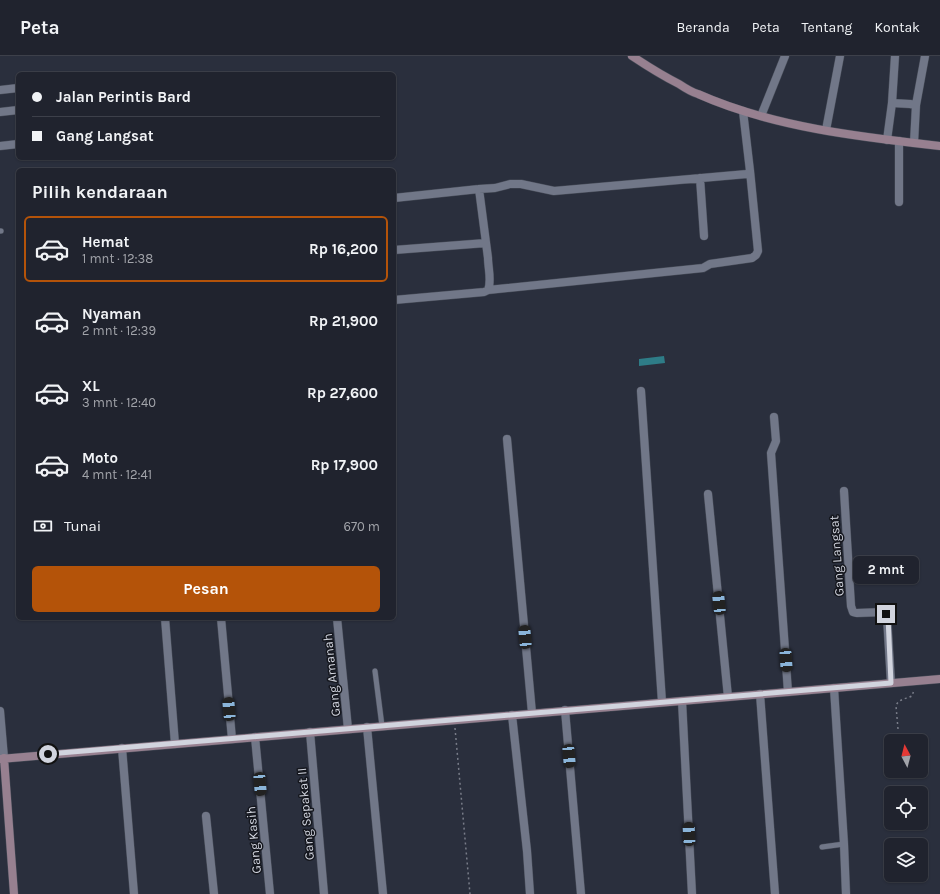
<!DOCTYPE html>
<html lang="id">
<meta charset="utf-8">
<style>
:root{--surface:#20232e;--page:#282b36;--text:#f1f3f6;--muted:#a2a4aa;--line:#3d404a;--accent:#b45309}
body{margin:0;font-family:Karla,sans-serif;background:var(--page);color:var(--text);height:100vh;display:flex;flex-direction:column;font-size:15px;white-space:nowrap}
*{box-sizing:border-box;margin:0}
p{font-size:13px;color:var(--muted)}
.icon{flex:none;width:22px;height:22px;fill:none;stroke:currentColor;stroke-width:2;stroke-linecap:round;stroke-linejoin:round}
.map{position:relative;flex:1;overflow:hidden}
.side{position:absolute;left:16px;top:112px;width:380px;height:452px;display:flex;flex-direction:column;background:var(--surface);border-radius:6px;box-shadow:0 1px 3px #0004,0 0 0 1px var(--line)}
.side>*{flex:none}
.hud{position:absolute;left:16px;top:16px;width:380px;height:88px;border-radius:6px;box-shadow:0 1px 3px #0004,0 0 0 1px var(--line);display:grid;align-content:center;height:88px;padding:0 16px;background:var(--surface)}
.needle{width:26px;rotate:353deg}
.fabs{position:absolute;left:884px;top:678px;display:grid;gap:8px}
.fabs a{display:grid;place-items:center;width:44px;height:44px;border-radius:6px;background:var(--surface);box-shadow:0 1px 3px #0004,0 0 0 1px var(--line);font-size:20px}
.end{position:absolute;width:18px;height:18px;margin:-9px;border:5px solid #d1d4de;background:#111;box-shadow:0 0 0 2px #111}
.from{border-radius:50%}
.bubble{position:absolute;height:28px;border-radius:6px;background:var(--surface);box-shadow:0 1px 3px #0004,0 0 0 1px var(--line);font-size:13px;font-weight:700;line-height:28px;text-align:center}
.car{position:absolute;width:12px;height:24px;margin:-12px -6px;border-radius:5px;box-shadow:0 0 3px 1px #0007;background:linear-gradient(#222 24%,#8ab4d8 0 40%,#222 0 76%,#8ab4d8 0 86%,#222 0)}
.hud b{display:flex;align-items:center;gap:14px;height:38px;font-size:15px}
.hud b+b{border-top:1px solid var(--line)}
.hud i{width:10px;height:10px;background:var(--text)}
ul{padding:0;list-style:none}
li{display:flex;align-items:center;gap:12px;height:66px;margin:0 8px 6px;padding:0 8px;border:2px solid transparent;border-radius:6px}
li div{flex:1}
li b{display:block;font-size:15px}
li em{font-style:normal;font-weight:700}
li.active{border-color:var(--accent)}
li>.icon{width:36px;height:36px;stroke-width:1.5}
h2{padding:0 16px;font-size:18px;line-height:48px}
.pay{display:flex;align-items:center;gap:10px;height:44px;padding:0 16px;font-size:15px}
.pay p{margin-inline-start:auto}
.primary-button{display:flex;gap:8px;margin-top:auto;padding:8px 16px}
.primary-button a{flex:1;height:46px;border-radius:6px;background:var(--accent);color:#fff;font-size:16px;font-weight:700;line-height:46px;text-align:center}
header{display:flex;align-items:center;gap:24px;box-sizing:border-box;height:56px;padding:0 20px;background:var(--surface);border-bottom:1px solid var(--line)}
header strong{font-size:19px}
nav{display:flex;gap:22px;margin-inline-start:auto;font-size:14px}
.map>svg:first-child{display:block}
.water{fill:#2e7c87}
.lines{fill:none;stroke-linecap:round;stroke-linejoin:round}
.lane-casing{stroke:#474c58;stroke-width:6}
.street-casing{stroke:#474c58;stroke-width:9}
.secondary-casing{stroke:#474c58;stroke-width:9}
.path{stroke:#797d89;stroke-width:1.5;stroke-dasharray:2 3;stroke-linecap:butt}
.lane{stroke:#717788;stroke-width:5}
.street{stroke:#717788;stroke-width:8}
.secondary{stroke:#978090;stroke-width:8}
.route{stroke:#d1d4de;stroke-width:5}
.labels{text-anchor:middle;stroke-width:3;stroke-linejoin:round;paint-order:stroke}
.street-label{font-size:13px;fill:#d1d4de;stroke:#15171e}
</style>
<header>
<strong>Peta</strong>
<nav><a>Beranda</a><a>Peta</a><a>Tentang</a><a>Kontak</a></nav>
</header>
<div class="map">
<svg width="940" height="838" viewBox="0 0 940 838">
<rect width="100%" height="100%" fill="#2a2f3d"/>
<!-- water -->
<path class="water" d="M664 300 665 307 639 310V303Z"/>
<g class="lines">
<!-- lane casing -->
<g class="lane-casing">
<path id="lane" d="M0 175H1
M375 615 382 670
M822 791 844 788"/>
</g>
<!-- street casing -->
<g class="street-casing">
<path id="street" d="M0 34 18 32
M892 47 910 48 916 49
M0 56 18 54
M761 60 785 0
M826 74 840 0
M887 84 892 47 895 0
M899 85V146
M914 87 916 49 925 0
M0 90 18 88
M700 122 704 180
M479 133C482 156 485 179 488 202 488 212 492 225 488 234
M394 142 479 133 495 132 510 128H521L554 135 747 118 750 115 743 55
M394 194 486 187
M394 244 484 236 488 234 703 212 710 208 752 202 756 199 758 195 750 115
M641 335 662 646
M774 361 776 385 771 397 788 636
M507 383 532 657
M844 435 851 550 853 556 857 557 884 556 887 561 891 627
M708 438 728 641
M165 562 175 688
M221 562 232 683
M337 562 348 673
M834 632 844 788 846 838
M760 638 775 838
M682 645 692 838
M565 654 581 838
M0 655 4 702
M512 659 527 795 530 838
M367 671 383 838
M310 676 324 838
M255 681 270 838
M122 692 134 838
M206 760 214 838"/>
</g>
<!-- secondary casing -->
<g class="secondary-casing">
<path id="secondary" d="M632 0C647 10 663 20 679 28 685 32 691 36 698 38 772 71 860 81 940 90
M4 702 14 838
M0 703 940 623"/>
</g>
<!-- path -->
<path class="path" d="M455 672 470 838
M898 673 896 650C898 643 906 643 912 640L914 634"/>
<!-- lane -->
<use href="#lane" class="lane"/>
<!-- street -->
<use href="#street" class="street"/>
<!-- secondary -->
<use href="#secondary" class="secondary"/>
</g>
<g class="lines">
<!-- route -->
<path class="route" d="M48 698 891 627 888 561 886 558"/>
</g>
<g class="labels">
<!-- street labels -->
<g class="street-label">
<text transform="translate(836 500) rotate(-94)" y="5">Gang Langsat</text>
<text transform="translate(331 619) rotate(-96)" y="5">Gang Amanah</text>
<text transform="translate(305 758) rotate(-95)" y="5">Gang Sepakat II</text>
<text transform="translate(253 784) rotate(-95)" y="5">Gang Kasih</text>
</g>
</g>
</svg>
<div class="fabs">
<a><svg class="needle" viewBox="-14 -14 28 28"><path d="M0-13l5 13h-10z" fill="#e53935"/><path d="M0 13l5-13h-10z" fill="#a2a4aa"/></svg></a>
<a><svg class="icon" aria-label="locate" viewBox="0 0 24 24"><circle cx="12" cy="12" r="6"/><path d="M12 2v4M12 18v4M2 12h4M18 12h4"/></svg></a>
<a><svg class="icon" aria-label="layers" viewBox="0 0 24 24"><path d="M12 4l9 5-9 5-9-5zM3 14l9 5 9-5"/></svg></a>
</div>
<i class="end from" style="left:48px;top:698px"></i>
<i class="end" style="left:886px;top:558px"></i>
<div class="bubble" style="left:853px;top:500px;width:66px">2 mnt</div>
<i class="car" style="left:719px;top:547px;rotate:354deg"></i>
<i class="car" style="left:525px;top:581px;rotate:355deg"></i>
<i class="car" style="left:786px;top:604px;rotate:176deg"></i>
<i class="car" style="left:229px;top:653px;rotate:355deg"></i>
<i class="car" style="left:569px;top:700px;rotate:175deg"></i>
<i class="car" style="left:260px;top:728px;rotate:175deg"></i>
<i class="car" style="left:689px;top:778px;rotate:357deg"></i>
<div class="hud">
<b><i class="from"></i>Jalan Perintis Bard</b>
<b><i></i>Gang Langsat</b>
</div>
<section class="side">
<h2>Pilih kendaraan</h2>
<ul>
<li class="active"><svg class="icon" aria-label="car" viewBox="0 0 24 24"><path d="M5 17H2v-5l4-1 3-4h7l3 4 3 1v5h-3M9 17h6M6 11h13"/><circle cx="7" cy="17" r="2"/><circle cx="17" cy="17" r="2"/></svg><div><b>Hemat</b><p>1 mnt · 12:38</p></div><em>Rp 16,200</em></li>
<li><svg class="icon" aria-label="car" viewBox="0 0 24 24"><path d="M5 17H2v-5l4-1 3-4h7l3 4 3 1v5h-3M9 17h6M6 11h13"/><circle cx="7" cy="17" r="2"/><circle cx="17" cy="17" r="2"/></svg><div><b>Nyaman</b><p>2 mnt · 12:39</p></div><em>Rp 21,900</em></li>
<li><svg class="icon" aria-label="car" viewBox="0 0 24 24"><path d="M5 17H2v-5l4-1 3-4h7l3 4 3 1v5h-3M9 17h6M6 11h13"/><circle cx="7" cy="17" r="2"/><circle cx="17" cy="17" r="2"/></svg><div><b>XL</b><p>3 mnt · 12:40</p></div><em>Rp 27,600</em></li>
<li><svg class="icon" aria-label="car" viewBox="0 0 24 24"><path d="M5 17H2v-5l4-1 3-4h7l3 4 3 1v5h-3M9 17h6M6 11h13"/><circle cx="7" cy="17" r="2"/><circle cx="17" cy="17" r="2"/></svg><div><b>Moto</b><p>4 mnt · 12:41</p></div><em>Rp 17,900</em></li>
</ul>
<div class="pay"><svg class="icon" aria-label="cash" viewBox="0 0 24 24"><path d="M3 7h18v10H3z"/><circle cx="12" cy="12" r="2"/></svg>Tunai<p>670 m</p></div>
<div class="primary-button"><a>Pesan</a></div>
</section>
</div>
